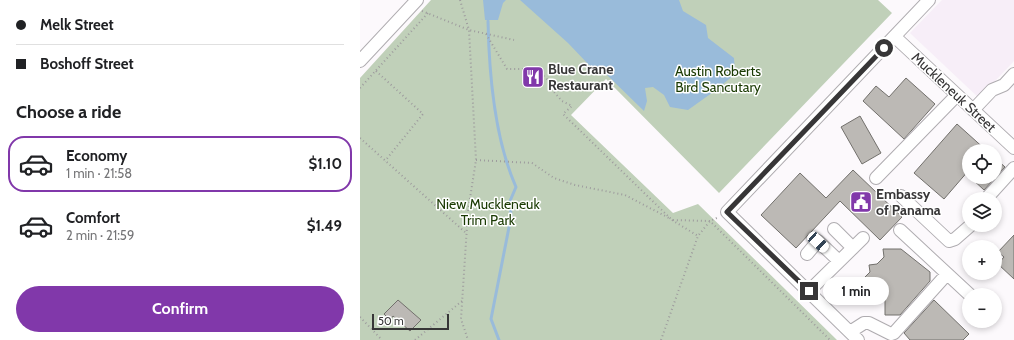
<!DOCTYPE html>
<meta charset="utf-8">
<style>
:root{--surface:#fff;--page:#f2f2f2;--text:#202124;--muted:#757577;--line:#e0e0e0;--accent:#8138aa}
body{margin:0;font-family:Cabin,sans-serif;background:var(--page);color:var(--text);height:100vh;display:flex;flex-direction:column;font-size:15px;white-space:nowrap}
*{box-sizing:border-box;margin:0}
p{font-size:13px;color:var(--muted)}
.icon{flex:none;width:22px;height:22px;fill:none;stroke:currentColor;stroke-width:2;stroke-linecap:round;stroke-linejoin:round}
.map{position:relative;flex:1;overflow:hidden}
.side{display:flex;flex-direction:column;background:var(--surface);width:360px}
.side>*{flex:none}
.banner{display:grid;align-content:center;height:88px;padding:0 16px;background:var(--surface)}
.buttons{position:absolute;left:602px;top:144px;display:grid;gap:8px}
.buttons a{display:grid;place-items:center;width:40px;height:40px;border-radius:50%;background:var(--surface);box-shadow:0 2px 6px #0003;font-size:20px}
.scale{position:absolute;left:12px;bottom:10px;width:77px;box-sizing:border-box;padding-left:4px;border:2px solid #373637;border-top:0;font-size:11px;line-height:14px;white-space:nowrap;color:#373637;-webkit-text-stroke:3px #fff;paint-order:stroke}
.end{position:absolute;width:18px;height:18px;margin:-9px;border:5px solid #373637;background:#fff;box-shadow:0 0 0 2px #fff}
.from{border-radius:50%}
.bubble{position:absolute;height:28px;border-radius:14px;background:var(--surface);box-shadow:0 2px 6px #0003;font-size:13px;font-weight:700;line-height:28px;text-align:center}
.car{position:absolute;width:12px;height:24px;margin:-12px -6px;border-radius:5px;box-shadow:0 0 3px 1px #0007;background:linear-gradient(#fff 24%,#345 0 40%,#fff 0 76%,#345 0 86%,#fff 0)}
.banner b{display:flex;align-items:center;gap:14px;height:38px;font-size:15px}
.banner b+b{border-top:1px solid var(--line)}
.banner i{width:10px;height:10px;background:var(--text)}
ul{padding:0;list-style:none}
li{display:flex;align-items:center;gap:12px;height:56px;margin:0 8px 6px;padding:0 8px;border:2px solid transparent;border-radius:16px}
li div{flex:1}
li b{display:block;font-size:15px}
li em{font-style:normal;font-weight:700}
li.current{border-color:var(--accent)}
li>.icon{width:36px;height:36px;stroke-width:1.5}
h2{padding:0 16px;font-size:18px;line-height:48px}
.cta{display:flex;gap:8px;margin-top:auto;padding:8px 16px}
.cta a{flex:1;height:46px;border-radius:24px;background:var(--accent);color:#fff;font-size:16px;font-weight:700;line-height:46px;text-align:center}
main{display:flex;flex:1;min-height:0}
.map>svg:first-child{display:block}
.built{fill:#f7eef8}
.green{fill:#c0d0b9}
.water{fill:#99bbda}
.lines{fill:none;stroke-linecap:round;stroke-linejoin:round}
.stream{stroke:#99bbda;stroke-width:3}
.building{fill:#bcb9b5;stroke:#72706c}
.minor-casing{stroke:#afacb0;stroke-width:14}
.path{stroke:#9d9b9d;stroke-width:2;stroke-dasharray:1 3;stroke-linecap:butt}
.minor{stroke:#fff;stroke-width:12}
.route{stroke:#373637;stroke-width:5}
.labels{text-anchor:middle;stroke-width:3;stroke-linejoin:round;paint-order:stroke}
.poi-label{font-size:14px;font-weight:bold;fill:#373637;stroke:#fff;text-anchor:start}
.park-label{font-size:14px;fill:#1a3a03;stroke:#fff}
.street-label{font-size:14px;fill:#373637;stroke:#fff}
</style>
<main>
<section class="side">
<div class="banner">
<b><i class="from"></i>Melk Street</b>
<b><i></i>Boshoff Street</b>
</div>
<h2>Choose a ride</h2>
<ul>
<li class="current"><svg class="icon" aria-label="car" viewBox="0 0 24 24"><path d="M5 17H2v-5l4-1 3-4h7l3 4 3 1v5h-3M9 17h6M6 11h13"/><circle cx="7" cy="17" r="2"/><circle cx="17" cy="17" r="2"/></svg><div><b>Economy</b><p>1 min · 21:58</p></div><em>$1.10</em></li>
<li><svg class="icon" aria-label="car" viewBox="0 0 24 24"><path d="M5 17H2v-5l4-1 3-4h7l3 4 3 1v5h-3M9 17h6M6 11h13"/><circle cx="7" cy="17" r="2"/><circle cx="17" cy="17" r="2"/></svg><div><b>Comfort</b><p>2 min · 21:59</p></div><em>$1.49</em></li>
</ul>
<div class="cta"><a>Confirm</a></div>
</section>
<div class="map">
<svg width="654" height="340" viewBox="0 0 654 340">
<rect width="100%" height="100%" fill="#fcf9fc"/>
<!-- built -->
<path class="built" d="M582 0H654V61L619 98 550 33Z"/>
<!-- green -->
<path class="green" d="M71 0H518L532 13 359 193 246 79 211 115 313 213 338 204 477 340H0V78Z"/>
<!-- water -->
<path class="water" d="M123 0H146L143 3 138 20H125Z
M160 0H319L323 11 346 25 348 38 374 58 375 74 356 90 328 110 310 107 304 95 293 87 285 88 287 101 284 111 247 75 229 65 208 43Z"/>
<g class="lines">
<!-- stream -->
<path class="stream" d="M128 21C129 72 135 140 156 187L150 201 151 217 131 319 139 340"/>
</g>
<!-- building -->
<path class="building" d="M546 78 575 104 544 139 503 101 516 86 529 97Z
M500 116 521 153 502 164 481 127Z
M597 124 627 151H609V170L584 199 554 173Z
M635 158 645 167 624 190 610 177H635Z
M493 170 542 217 520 240 480 201 436 248 401 215 440 173 466 198Z
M654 235V279L638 264 644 257 638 252Z
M523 249H541L570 272V281L540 315H525V296L486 297 496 288V278H504L510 272 509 265 517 264 524 257Z
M38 300 61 320 50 331 33 316 30 320 24 314Z
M574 300 609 334 603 340H550L544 333Z"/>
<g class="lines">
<!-- minor casing -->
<g class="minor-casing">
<path id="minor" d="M535 37 654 148
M0 61 57 0
M613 110 632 90 644 85 654 74
M516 178 597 95
M541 196 589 241 595 239 611 225
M626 199 654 168
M474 229 493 248
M540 230 610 295
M447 254 458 241 479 261
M449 291 503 238
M490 332 504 323H509L531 334 534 333 587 274
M498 340 367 212 569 0"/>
</g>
<!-- path -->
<path class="path" d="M100 0 109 30 116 160 108 211 101 319 108 340
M62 11 109 30 154 40
M126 34 147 69H176L191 83 194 92 202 101 212 106 203 114 312 220 350 221 470 340
M16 71 63 114 25 161
M0 88 68 13
M0 138 106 233
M116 160 172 163 194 178 215 185 265 195 309 218
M312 220 338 236
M0 317 22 340
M55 340 102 301
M301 340 338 236 350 221 359 217"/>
<!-- minor -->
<use href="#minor" class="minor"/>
</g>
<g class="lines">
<!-- route -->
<path class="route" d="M449 291 367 212 524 48"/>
</g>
<!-- icons -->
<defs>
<g id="restaurant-square" transform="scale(1.15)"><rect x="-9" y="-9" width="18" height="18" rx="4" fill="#8138aa" stroke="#fff"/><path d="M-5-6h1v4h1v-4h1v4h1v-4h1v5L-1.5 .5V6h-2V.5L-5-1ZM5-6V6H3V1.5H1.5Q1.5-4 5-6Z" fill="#fff"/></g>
<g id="civic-square" transform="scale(1.15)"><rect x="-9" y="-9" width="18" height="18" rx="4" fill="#8138aa" stroke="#fff"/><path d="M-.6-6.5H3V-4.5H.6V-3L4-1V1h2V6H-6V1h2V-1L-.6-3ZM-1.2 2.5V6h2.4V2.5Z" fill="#fff"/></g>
</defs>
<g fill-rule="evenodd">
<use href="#restaurant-square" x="173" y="77"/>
<use href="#civic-square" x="501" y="202"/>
</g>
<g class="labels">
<!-- poi labels -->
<g class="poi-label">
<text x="188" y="74">Blue Crane<tspan x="188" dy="16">Restaurant</tspan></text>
<text x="516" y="199">Embassy<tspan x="516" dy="16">of Panama</tspan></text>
</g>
<!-- park labels -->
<g class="park-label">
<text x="358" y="76">Austin Roberts<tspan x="358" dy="16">Bird Sancutary</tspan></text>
<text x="128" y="209">Niew Muckleneuk<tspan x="128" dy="16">Trim Park</tspan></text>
</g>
<!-- street labels -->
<g class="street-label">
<text transform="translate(594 92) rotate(43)" y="5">Muckleneuk Street</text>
</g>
</g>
</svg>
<div class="buttons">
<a><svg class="icon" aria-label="locate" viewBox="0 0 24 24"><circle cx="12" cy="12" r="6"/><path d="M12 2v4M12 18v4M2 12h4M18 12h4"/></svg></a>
<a><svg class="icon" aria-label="layers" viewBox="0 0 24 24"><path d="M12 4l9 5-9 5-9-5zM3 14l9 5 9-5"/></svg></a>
<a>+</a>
<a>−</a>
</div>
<div class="scale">50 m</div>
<i class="end from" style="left:524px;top:48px"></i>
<i class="end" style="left:449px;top:291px"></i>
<div class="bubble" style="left:463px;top:277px;width:66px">1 min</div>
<i class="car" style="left:458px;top:242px;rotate:133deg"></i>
</div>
</main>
